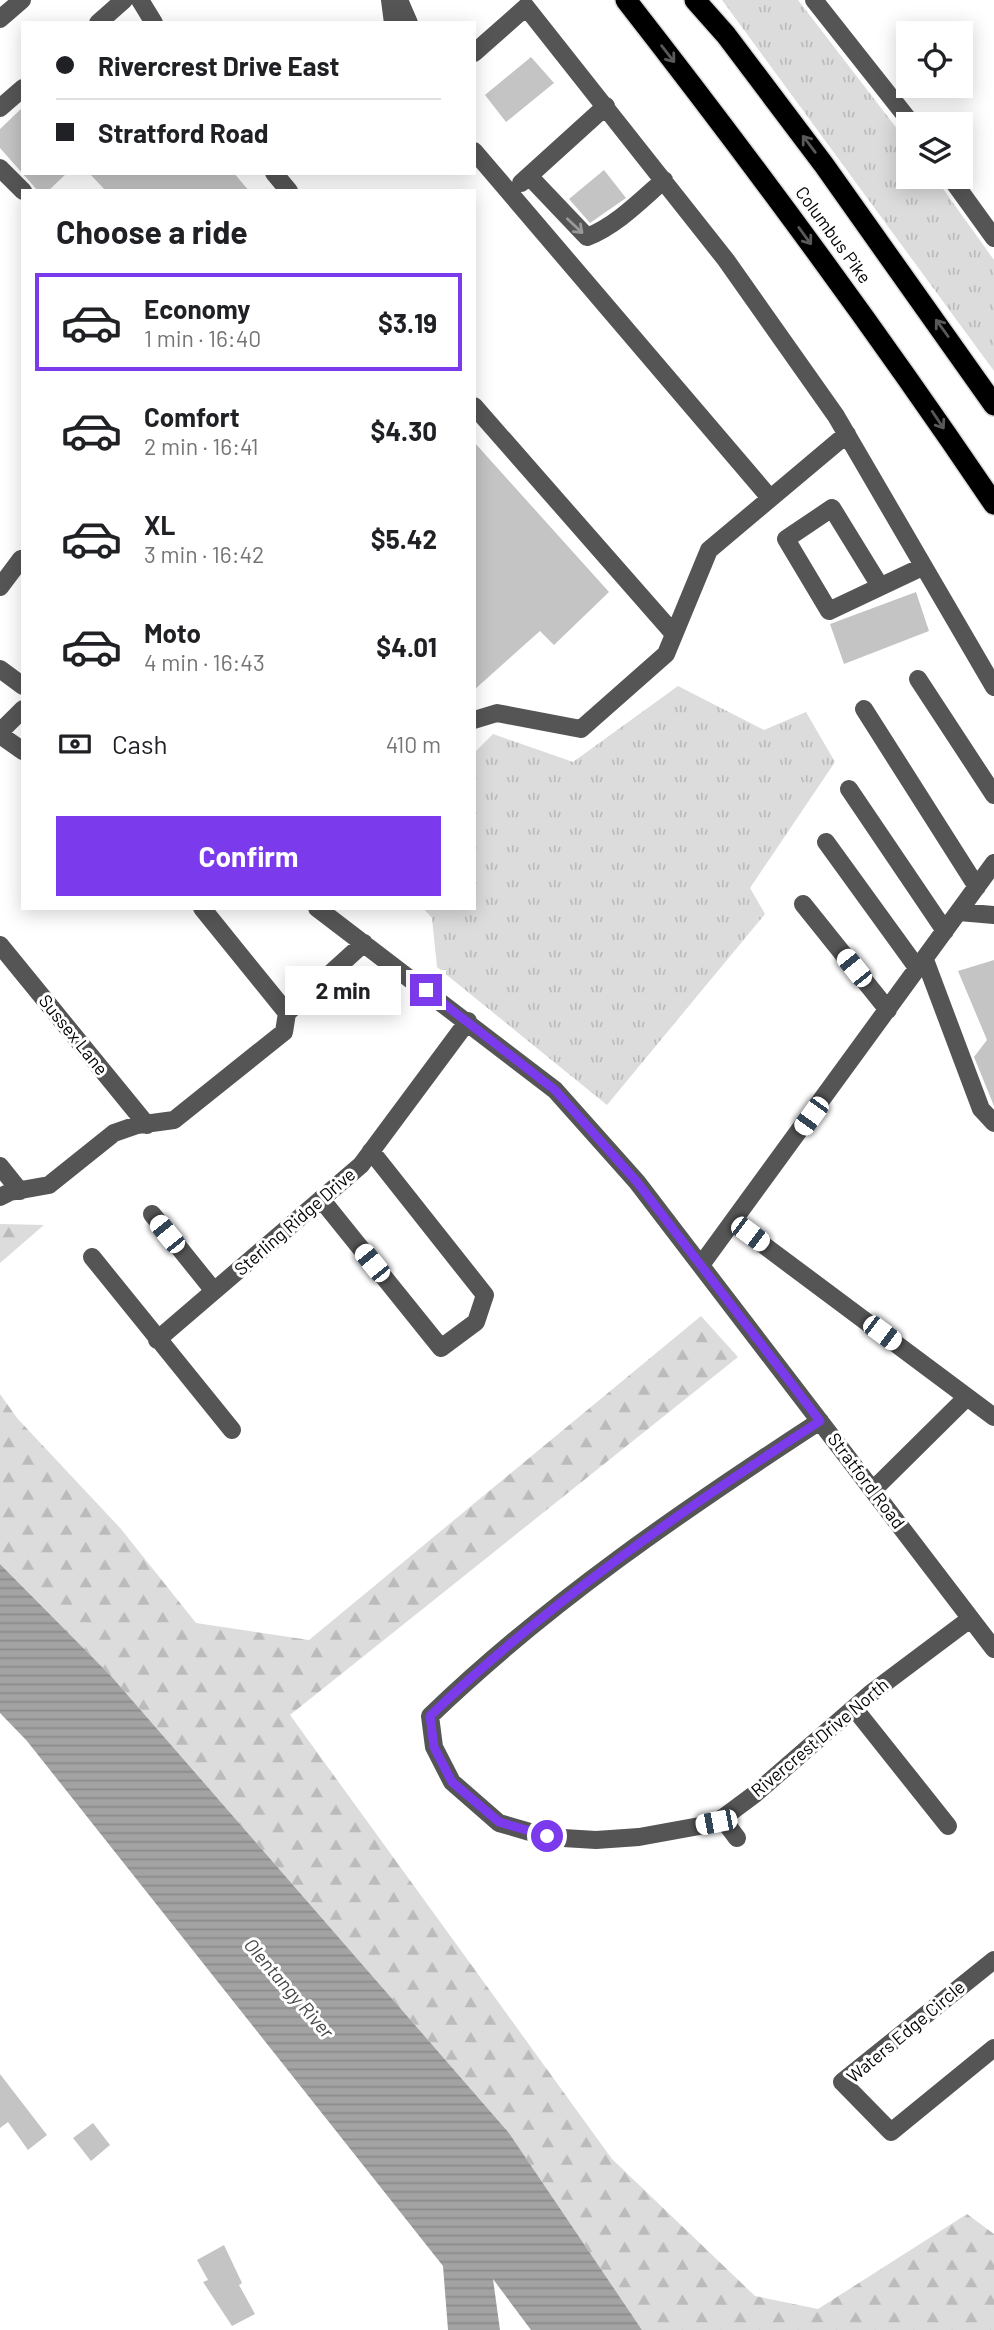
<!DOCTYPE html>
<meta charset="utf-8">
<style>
:root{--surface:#fff;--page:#f2f2f2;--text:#202124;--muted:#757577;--line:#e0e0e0;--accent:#7c3aed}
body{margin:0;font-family:Barlow,sans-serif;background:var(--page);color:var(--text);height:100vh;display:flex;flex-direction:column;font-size:26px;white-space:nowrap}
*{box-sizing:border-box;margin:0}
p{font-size:23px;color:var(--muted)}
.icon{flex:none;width:38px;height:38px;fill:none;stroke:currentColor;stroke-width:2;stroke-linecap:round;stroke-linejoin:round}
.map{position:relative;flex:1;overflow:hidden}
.drawer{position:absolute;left:21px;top:189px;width:455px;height:721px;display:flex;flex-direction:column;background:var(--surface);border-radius:0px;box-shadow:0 4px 18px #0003}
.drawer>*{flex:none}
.guide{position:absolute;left:21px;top:21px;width:455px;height:154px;border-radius:0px;box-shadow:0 4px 18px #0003;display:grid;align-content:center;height:154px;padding:0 35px;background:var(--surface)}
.fabs{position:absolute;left:896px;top:21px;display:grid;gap:14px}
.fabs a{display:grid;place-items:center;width:77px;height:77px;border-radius:0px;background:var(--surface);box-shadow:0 4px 18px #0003;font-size:35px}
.end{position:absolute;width:32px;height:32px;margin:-16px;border:9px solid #7c3aed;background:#fff;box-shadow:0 0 0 4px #fff}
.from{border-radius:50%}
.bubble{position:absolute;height:49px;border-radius:0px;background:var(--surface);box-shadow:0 4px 18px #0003;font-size:23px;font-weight:700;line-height:49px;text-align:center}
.car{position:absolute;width:21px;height:42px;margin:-21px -10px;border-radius:9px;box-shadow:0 0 5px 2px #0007;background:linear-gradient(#fff 24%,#345 0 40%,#fff 0 76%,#345 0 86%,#fff 0)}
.guide b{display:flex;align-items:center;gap:24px;height:66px;font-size:26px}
.guide b+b{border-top:2px solid var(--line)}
.guide i{width:18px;height:18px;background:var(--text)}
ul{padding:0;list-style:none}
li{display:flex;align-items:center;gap:21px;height:98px;margin:0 14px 10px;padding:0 21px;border:4px solid transparent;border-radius:0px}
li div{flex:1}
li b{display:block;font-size:26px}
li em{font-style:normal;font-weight:700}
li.on{border-color:var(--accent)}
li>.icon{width:63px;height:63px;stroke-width:1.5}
h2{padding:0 35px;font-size:32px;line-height:84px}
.pay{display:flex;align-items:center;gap:18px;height:77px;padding:0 35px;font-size:26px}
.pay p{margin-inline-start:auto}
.action{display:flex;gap:14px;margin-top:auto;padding:14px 35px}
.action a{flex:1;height:80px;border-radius:0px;background:var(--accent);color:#fff;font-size:28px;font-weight:700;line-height:80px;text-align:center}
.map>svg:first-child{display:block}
.grass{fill:url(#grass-tufts)}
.forest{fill:url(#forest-firs)}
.water{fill:url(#water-rules)}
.building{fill:#c4c4c4}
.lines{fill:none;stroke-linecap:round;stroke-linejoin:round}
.highway-casing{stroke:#dbdbdb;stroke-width:24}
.minor{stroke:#555;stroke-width:18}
.highway{stroke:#000;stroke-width:21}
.oneway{stroke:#595959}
.oneway2{stroke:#999}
.route{stroke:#7c3aed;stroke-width:9}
.labels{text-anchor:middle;stroke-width:6;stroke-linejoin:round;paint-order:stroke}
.street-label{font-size:18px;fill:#000;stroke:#fff}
.water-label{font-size:19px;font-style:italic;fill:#444;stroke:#fff}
</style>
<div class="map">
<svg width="994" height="2330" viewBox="0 0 994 2330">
<defs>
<pattern id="grass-tufts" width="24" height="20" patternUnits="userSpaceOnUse" patternTransform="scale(1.75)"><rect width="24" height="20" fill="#dcdcdc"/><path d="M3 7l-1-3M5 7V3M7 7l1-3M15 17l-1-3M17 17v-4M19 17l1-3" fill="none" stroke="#bbb"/></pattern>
<pattern id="forest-firs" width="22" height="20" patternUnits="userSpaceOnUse" patternTransform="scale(1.75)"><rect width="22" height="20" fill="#dcdcdc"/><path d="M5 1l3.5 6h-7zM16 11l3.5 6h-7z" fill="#bbb"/></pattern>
<pattern id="water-rules" width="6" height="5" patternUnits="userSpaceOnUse" patternTransform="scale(1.75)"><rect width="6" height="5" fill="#a3a3a3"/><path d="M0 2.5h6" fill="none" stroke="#8b8b8b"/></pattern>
</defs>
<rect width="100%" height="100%" fill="#fff"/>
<!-- grass -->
<path class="grass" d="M722 0H798L908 143V177H934L941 186 994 260V371Z
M678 686 764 730 806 712 835 762 750 888 765 914 607 1105 437 967 432 918 423 908H474V753L493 734 573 762Z"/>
<!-- forest -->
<path class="forest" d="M0 1224 44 1225 0 1263Z
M701 1316 738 1357 290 1715 612 2159 755 2296 818 2309 967 2214 994 2234V2330H642L509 2133 111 1676 0 1564V1394L17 1418 121 1529 196 1623 309 1640Z"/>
<!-- water -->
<path class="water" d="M0 1564 111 1676 509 2133 642 2330H531L493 2279 500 2330H448L443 2266 27 1741 0 1713Z"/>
<!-- building -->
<path class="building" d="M531 57 554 83 506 122 485 95Z
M23 107V173H67L48 191H38L0 148V129Z
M604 170 626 198 590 223 569 199Z
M89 173H234L249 191H106Z
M474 442 609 592 554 645 540 631 474 690Z
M916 592 929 631 844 664 830 624Z
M994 960V1106L974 1057 987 1040 958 971Z
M0 2074 47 2135 28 2150 8 2122 0 2128Z
M93 2123 110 2145 91 2161 73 2138Z
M224 2245 242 2283 239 2285 255 2314 232 2326 203 2282 208 2280 197 2260Z"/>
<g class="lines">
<!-- highway casing -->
<g class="highway-casing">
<path id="highway" d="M626 0C754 164 877 331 994 504
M695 0 726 35 824 165 994 405"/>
</g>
<!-- minor -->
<path class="minor" d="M140 0 154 23
M390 0 393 23
M399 0 409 23
M814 0 912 124
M0 19 22 0
M98 23 124 0
M474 53 526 7 726 260 836 416 994 687
M0 108 23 88
M474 151 770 498
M0 168 23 191
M274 173 289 191
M529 176 587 237C616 226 641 200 664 180
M950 177 994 238
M521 183 606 106
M474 406 674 634
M880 586 832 508 786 539 829 611 922 567
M0 587 21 559 23 561
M0 669 23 686
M918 679 994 795
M864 709 977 887
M474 720 497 713 581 729 666 654 709 550 847 434
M0 732 23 709
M0 735 23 751
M849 789 945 931
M826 842 918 969
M803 904 888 1010
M202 908 287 1013
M317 908 555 1090 637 1182 994 1649
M959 912 994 915
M0 945 147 1125
M925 960 981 1109 994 1123
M0 1166 20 1191
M0 1197 10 1192 49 1185 114 1133 137 1125 174 1120 284 1032 287 1013 364 943
M321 1199 441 1348 476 1322 485 1295 371 1151
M152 1214 214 1291
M734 1223 994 1417
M92 1257 232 1430
M701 1265 994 863
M157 1340 361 1165 468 1021
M820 1421C685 1509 547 1603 430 1716L434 1747 452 1782 499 1823 547 1837 596 1840 639 1837 716 1823 755 1794 870 1694 970 1619
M873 1490 967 1397
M854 1708 948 1826
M722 1818 737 1838
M994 1960 842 2082 891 2132 994 2048"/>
<!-- highway -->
<use href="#highway" class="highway"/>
</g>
<!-- one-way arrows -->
<defs><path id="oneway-shaft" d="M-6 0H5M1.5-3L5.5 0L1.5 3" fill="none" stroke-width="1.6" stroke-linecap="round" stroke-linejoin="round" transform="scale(1.75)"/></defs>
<g class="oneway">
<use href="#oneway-shaft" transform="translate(668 54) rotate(52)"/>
<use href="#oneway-shaft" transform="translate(809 144) rotate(-127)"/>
<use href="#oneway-shaft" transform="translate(805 236) rotate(54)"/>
<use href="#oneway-shaft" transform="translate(942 328) rotate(-126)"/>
<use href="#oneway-shaft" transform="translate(938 420) rotate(56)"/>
</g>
<use class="oneway2" href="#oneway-shaft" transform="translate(575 226) rotate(43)"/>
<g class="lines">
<!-- route -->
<path class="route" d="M426 990 555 1090 637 1182 820 1421C684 1509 547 1603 430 1716L434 1747 452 1782 499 1822 547 1836"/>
</g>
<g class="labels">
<!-- street labels -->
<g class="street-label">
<text transform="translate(833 235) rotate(54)" y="6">Columbus Pike</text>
<text transform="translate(73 1035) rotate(51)" y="6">Sussex Lane</text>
<text transform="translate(295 1222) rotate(-41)" y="6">Sterling Ridge Drive</text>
<text transform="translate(866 1481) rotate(53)" y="6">Stratford Road</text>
<text transform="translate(820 1738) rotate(-40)" y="6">Rivercrest Drive North</text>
<text transform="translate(906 2032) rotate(-40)" y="6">Waters Edge Circle</text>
</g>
<!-- water labels -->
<g class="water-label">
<text transform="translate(289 1988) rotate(49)" y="7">Olentangy River</text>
</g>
</g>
</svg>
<div class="fabs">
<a><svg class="icon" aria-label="locate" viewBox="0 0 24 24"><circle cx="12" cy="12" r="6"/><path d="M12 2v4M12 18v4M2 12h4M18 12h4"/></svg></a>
<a><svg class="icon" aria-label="layers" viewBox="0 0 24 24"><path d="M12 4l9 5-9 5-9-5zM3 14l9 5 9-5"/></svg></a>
</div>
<i class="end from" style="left:547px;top:1836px"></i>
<i class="end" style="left:426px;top:990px"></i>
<div class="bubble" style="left:285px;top:966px;width:116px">2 min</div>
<i class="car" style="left:854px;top:968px;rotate:321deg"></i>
<i class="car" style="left:811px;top:1116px;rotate:216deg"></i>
<i class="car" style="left:167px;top:1234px;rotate:321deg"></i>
<i class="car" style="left:750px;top:1234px;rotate:127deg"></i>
<i class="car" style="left:372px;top:1263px;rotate:321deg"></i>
<i class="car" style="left:882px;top:1333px;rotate:127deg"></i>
<i class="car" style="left:716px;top:1822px;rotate:259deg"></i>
<div class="guide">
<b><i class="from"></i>Rivercrest Drive East</b>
<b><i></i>Stratford Road</b>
</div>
<section class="drawer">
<h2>Choose a ride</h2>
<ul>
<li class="on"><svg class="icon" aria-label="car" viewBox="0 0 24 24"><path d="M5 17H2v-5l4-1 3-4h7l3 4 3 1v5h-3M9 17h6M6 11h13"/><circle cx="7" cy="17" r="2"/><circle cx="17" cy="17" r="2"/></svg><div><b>Economy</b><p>1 min · 16:40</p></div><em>$3.19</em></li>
<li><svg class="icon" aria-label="car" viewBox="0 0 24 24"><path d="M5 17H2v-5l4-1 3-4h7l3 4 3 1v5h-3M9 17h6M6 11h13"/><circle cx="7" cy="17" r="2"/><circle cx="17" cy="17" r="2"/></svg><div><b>Comfort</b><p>2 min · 16:41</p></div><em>$4.30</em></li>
<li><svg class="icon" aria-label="car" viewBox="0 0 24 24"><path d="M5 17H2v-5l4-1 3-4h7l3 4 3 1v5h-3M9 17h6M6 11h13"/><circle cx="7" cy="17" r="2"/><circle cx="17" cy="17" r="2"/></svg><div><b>XL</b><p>3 min · 16:42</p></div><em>$5.42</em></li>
<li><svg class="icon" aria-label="car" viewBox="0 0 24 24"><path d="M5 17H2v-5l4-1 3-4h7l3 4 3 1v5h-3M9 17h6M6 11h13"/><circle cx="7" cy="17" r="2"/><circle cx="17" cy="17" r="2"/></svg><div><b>Moto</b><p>4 min · 16:43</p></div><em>$4.01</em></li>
</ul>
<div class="pay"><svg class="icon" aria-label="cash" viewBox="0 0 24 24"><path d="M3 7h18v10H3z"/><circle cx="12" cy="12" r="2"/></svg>Cash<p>410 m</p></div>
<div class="action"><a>Confirm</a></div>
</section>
</div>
